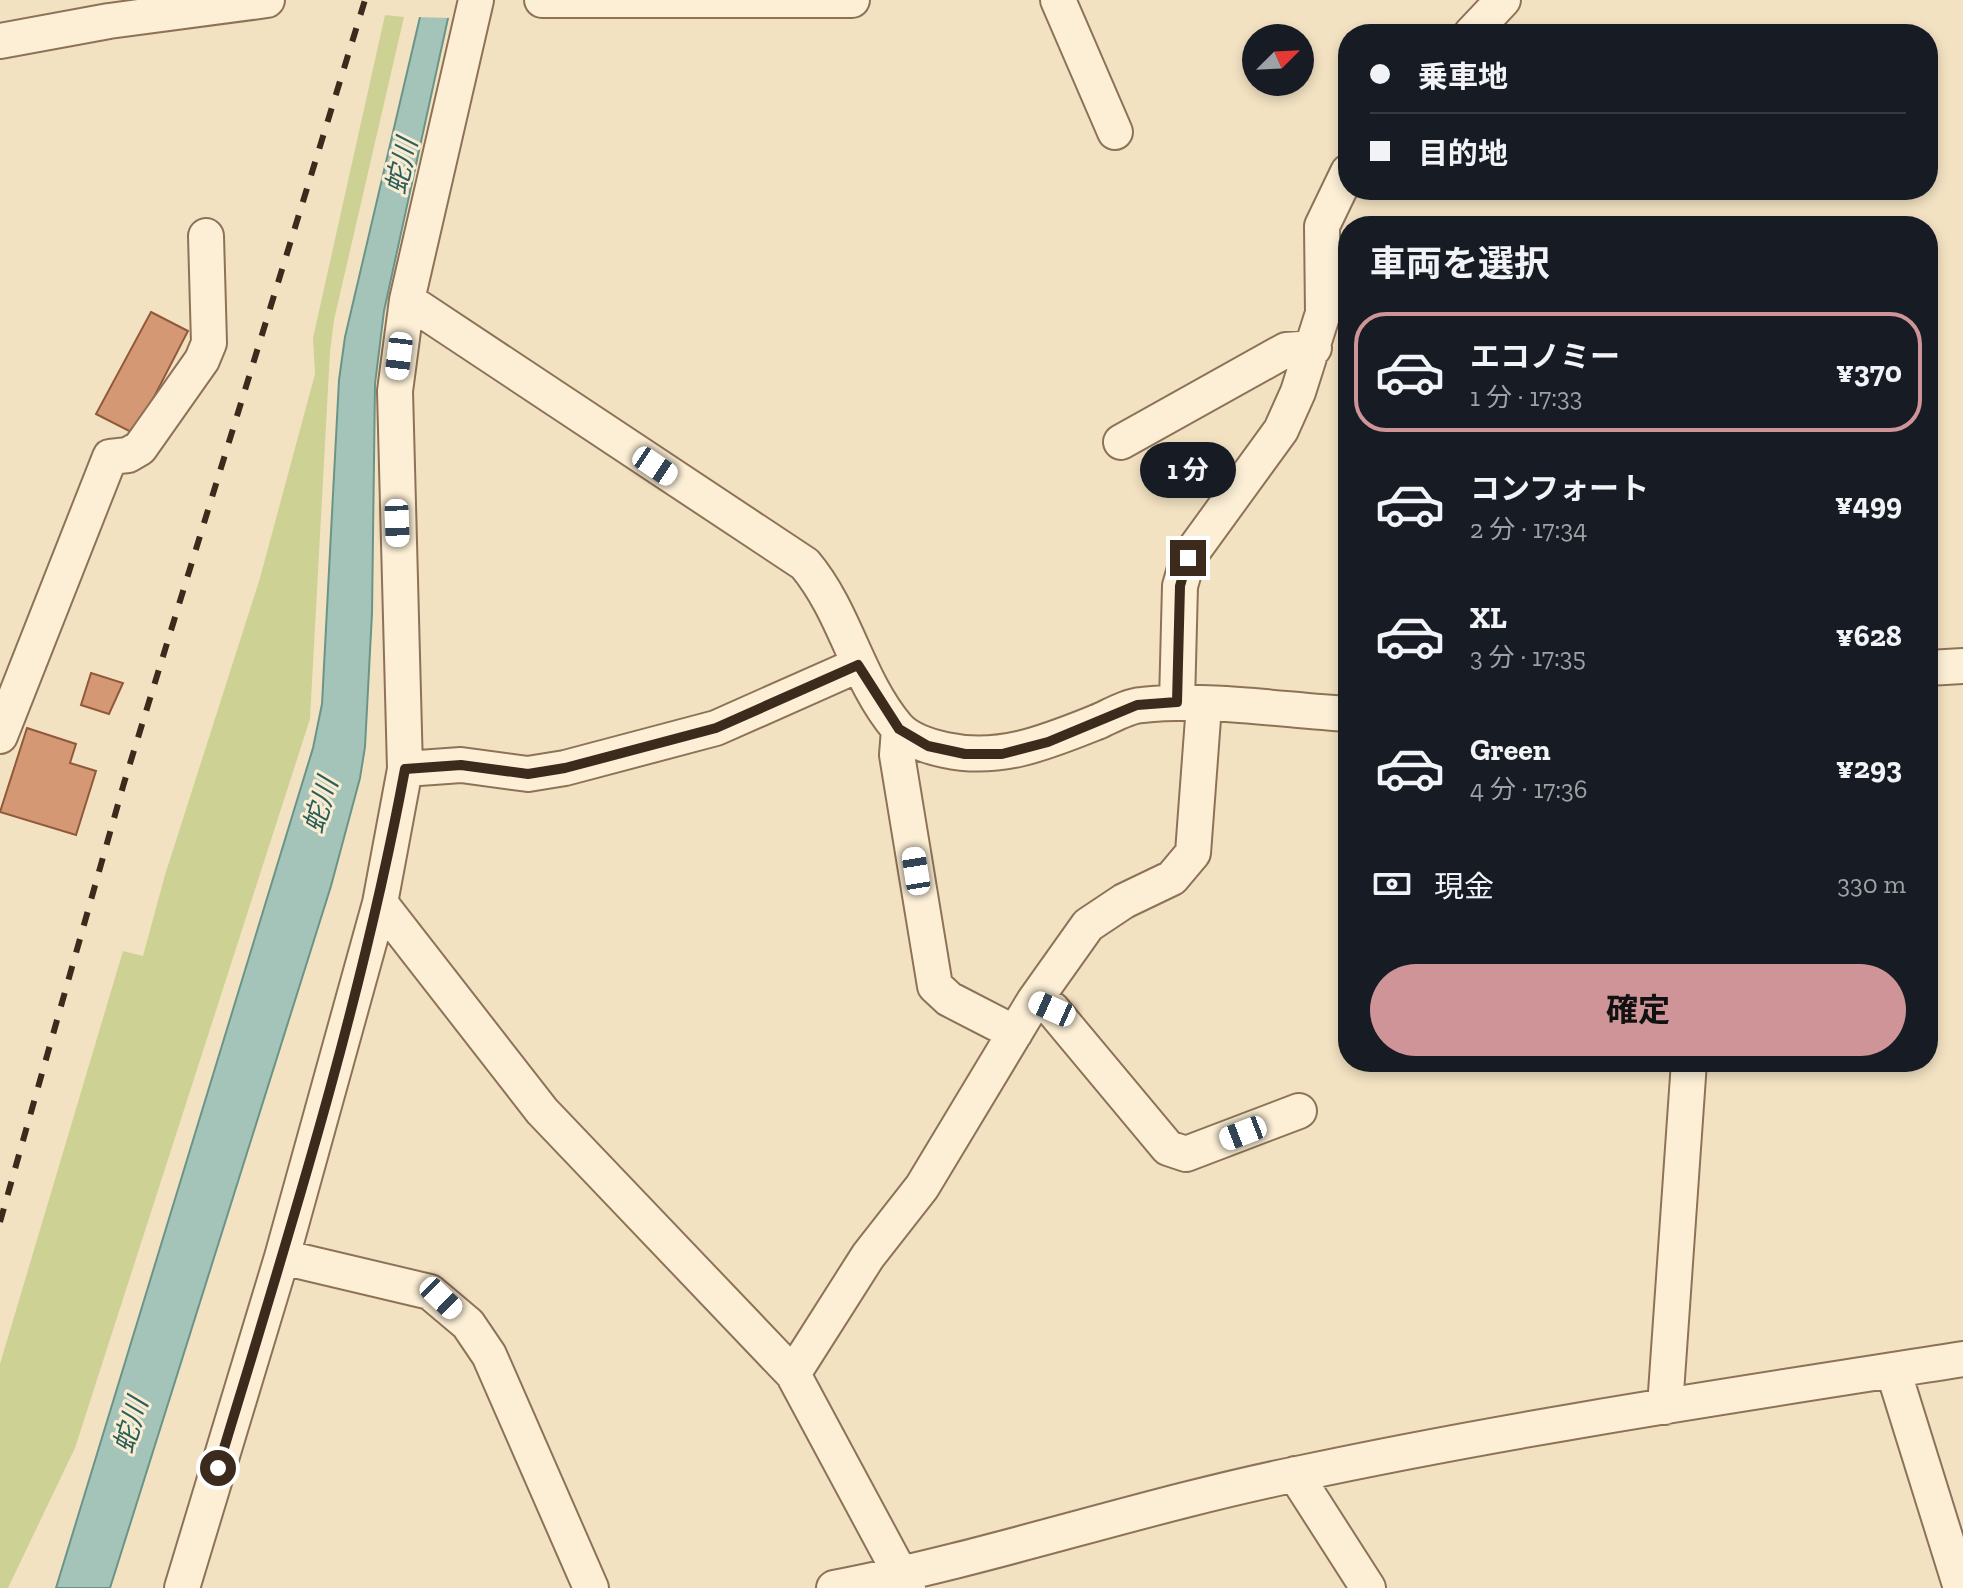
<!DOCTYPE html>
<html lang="ja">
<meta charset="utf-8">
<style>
:root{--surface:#171b24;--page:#242831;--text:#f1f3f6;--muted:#9ea1a6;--line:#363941;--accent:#ce9498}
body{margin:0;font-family:"Zilla Slab","Noto Sans JP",serif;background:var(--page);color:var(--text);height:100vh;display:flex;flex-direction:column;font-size:30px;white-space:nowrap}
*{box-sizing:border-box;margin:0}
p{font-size:26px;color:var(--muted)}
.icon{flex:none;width:44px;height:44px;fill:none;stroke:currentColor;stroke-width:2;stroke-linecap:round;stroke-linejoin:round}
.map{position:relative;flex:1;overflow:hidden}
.side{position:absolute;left:1338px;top:216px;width:600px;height:856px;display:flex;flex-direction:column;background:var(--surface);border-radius:32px;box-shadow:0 4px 12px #0003}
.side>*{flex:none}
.guide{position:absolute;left:1338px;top:24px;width:600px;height:176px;border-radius:32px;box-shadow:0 4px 12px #0003;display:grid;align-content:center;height:176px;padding:0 32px;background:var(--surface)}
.needle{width:52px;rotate:66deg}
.tools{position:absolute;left:1242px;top:24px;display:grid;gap:16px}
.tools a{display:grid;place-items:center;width:72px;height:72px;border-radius:50%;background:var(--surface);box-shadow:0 4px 12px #0003;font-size:40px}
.end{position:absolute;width:36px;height:36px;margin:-18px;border:10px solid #3c2b1c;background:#fff;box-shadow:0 0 0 4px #fff}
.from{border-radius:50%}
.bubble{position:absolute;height:56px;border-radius:28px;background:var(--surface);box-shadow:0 4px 12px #0003;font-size:26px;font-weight:700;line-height:56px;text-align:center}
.car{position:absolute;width:24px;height:48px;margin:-24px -12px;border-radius:10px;box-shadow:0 0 6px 2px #0007;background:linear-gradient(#fff 24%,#345 0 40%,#fff 0 76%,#345 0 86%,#fff 0)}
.guide b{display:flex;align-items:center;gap:28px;height:76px;font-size:30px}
.guide b+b{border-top:2px solid var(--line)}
.guide i{width:20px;height:20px;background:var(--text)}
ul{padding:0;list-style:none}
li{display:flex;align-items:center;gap:24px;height:120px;margin:0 16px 12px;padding:0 16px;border:4px solid transparent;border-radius:32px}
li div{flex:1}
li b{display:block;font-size:30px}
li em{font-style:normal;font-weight:700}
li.active{border-color:var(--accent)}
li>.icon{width:72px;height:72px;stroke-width:1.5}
h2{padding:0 32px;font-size:36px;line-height:96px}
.pay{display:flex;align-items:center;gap:20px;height:88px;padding:0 32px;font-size:30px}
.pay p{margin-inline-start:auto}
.action{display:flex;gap:16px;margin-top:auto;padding:16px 32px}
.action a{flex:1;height:92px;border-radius:48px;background:var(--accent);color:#111;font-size:32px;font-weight:700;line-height:92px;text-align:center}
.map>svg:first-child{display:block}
.green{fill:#cdd294}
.water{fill:#a4c4ba;stroke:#6a9488;stroke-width:2}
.pier{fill:#f2e2c2}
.building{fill:#d49874;stroke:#90593a;stroke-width:2}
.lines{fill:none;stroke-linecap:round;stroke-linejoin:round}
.minor-casing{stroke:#8e7257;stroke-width:38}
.minor{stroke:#fcefd6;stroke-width:34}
.rail{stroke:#3c2b1c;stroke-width:6;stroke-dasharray:14 14;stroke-linecap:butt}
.route{stroke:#3c2b1c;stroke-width:10}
.labels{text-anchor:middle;stroke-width:6;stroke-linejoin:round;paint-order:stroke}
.water-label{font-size:28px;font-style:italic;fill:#2a5e58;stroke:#f9ecd2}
</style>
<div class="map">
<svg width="1963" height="1588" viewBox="0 0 1963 1588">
<rect width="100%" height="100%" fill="#f2e2c2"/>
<!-- green -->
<path class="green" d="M385 15 404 17 334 320 330 352 310 719 75 1448 8 1588H0V1364L123 951 143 956 165 875 260 578 315 374 313 338Z"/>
<!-- water -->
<path class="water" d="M424 0H452L384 311 375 384 372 613 365 747 360 778 331 886 110 1588H56L313 748 322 704 339 380 345 337Z"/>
<!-- pier -->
<path class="pier" d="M419 0H456L451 18 415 17Z"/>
<!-- building -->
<path class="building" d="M151 312 188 331 135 434 96 414Z
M91 673 123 683 109 714 81 705Z
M27 728 76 744 70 763 96 771 76 835 0 812Z"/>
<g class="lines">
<!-- minor casing -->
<g class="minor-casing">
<path id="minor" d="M542 0H852
M1058 0 1115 132
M1471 34 1503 0
M0 41 109 21 267 0
M407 300 805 564C846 613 856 678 897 727 908 740 930 747 945 750 1000 762 1047 742 1097 722 1111 716 1127 706 1142 705 1210 698 1281 710 1348 714
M1121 442 1286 350 1314 348
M1928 668 1963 666
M1177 702 1180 586 1188 558 1281 430 1298 392 1323 313 1322 226 1348 172
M899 729 897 755 935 986 949 999 1015 1033
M0 736 110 457 128 455 140 448 202 360 209 343 206 236
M405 769 461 765 528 774 565 768 716 728 858 665
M380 903 542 1111 793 1374 908 1588
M1034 1001 1052 1009 1168 1148 1186 1154 1299 1111
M282 1257 430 1292 468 1324 489 1355 591 1588
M1893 1370 1961 1588
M793 1374 868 1256 922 1187 1034 1001 1088 925 1124 901 1172 878 1193 853 1204 705
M1665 1407 1689 1062
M1295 1474 1368 1588
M182 1588 282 1257 380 903 405 769 395 391 407 300 476 0
M834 1588C990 1558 1141 1506 1297 1474 1517 1427 1741 1394 1963 1359"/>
</g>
<!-- minor -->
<use href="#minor" class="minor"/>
<!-- rail -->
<path class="rail" d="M0 1222 124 783 365 0"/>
</g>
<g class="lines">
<!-- route -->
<path class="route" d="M218 1468C288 1237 361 1006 405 769L461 765 528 774 565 768 716 728 858 665 899 729 928 746 965 754H1002L1048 742 1137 705 1177 702 1180 586 1188 558"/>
</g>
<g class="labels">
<!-- water labels -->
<g class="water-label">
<text transform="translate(401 166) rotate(-77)" y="10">蛇川</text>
<text transform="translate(320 805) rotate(-73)" y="10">蛇川</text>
<text transform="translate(130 1425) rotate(-73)" y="10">蛇川</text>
</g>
</g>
</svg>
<div class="tools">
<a><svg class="needle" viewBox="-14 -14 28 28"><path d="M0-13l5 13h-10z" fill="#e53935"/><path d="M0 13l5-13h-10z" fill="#9ea1a6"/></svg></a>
</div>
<i class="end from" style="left:218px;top:1468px"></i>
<i class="end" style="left:1188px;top:558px"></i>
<div class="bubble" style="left:1140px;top:442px;width:96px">1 分</div>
<i class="car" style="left:399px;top:356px;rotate:187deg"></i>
<i class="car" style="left:655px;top:466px;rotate:124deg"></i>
<i class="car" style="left:397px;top:523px;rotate:178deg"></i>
<i class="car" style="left:916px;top:871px;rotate:351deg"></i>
<i class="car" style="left:1052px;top:1009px;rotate:294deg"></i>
<i class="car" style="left:1243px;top:1133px;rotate:249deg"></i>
<i class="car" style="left:441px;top:1298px;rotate:134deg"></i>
<div class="guide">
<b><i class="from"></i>乗車地</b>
<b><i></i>目的地</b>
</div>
<section class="side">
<h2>車両を選択</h2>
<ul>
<li class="active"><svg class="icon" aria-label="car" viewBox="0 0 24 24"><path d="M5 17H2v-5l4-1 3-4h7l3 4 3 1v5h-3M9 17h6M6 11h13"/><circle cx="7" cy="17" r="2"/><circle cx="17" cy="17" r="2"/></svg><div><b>エコノミー</b><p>1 分 · 17:33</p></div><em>¥370</em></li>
<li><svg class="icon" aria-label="car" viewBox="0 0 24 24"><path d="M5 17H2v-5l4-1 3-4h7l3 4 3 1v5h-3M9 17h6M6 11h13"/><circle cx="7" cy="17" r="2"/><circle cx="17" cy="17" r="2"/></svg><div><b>コンフォート</b><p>2 分 · 17:34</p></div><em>¥499</em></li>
<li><svg class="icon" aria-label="car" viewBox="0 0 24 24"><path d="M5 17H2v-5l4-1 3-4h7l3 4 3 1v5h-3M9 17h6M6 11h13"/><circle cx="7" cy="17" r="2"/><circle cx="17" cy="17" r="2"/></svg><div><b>XL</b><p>3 分 · 17:35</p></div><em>¥628</em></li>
<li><svg class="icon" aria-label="car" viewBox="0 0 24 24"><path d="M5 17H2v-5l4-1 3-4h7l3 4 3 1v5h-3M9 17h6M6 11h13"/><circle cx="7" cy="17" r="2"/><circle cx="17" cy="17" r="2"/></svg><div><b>Green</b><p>4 分 · 17:36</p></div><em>¥293</em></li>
</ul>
<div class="pay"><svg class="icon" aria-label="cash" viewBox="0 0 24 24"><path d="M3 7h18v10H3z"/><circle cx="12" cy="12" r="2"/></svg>現金<p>330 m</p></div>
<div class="action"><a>確定</a></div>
</section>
</div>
